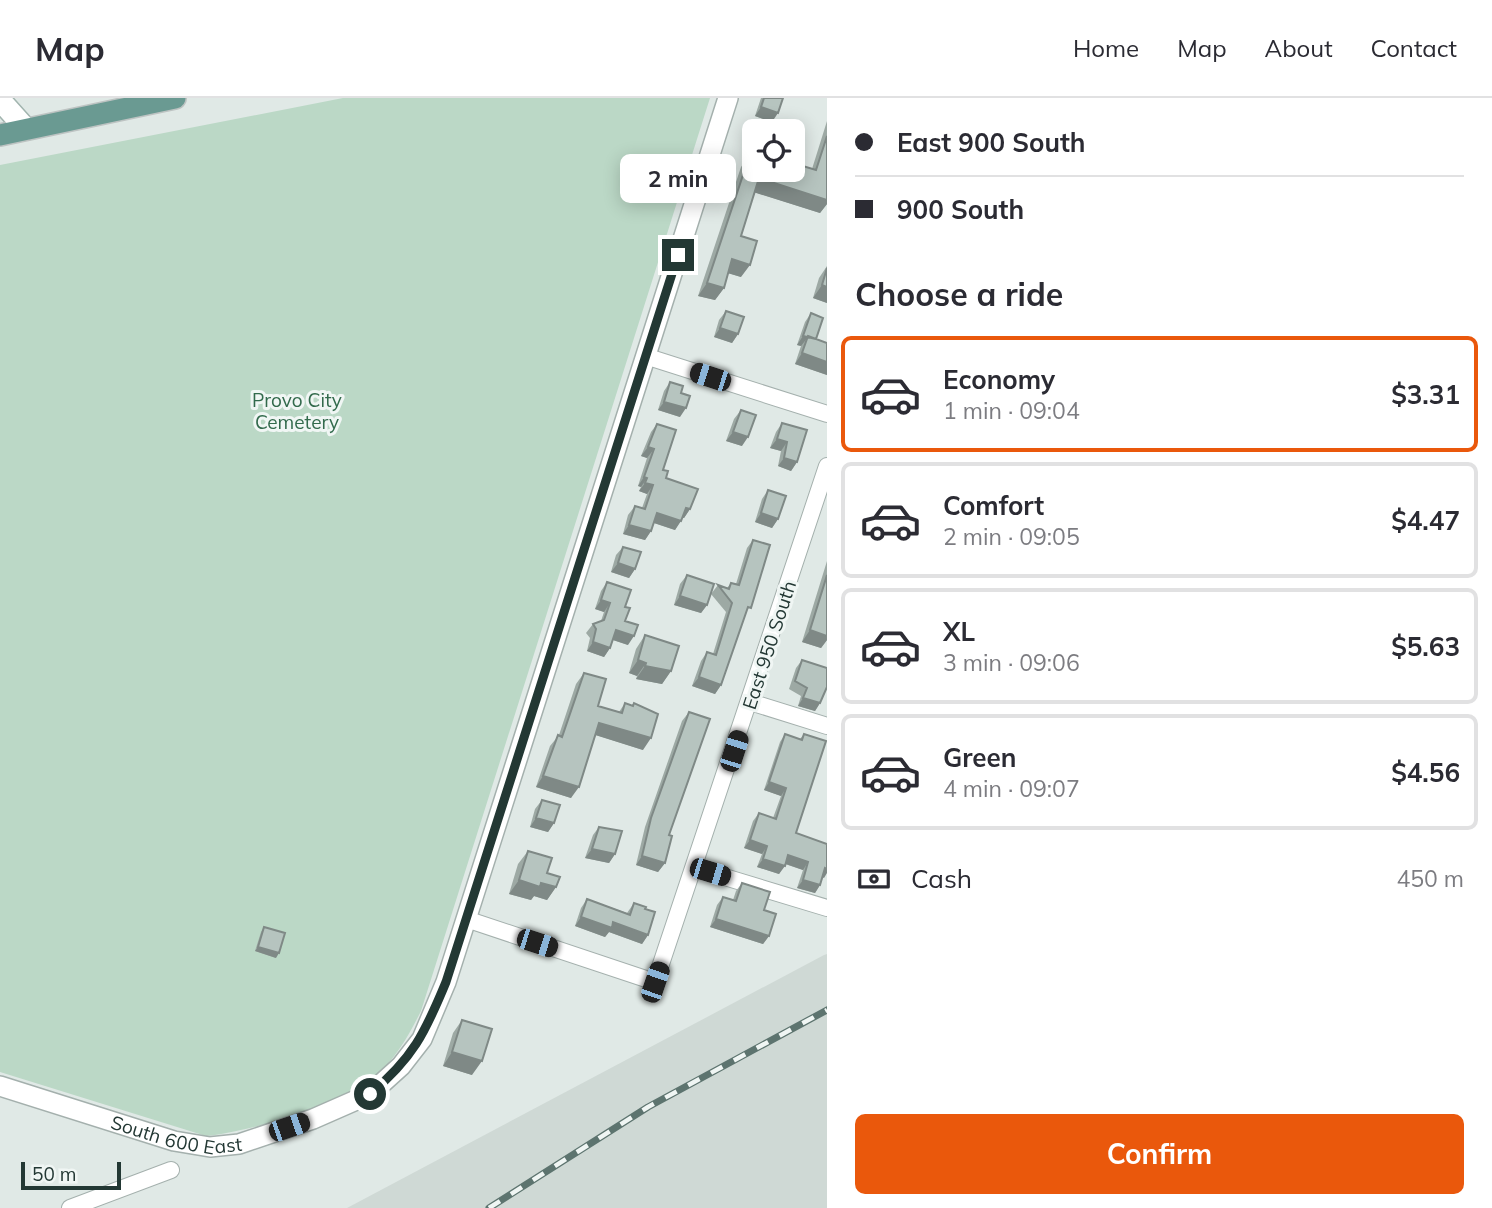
<!DOCTYPE html>
<meta charset="utf-8">
<style>
:root{--surface:#fff;--page:#f7f7f7;--text:#2b2b33;--muted:#7c7c81;--line:#e1e1e2;--accent:#ea580c}
body{margin:0;font-family:Mulish,sans-serif;background:var(--page);color:var(--text);height:100vh;display:flex;flex-direction:column;font-size:26px;white-space:nowrap}
*{box-sizing:border-box;margin:0}
p{font-size:23px;color:var(--muted)}
.icon{flex:none;width:38px;height:38px;fill:none;stroke:currentColor;stroke-width:2;stroke-linecap:round;stroke-linejoin:round}
.map{position:relative;flex:1;overflow:hidden}
.details{display:flex;flex-direction:column;background:var(--surface);width:665px}
.details>*{flex:none}
.top-card{display:grid;align-content:center;height:154px;padding:0 28px;background:var(--surface)}
.fabs{position:absolute;left:742px;top:21px;display:grid;gap:14px}
.fabs a{display:grid;place-items:center;width:63px;height:63px;border-radius:10px;background:var(--surface);box-shadow:0 4px 18px #0003;font-size:35px}
.scale{position:absolute;left:21px;bottom:18px;width:100px;box-sizing:border-box;padding-left:7px;border:4px solid #233834;border-top:0;font-size:19px;line-height:24px;white-space:nowrap;color:#233834;-webkit-text-stroke:5px #f0f6f4;paint-order:stroke}
.end{position:absolute;width:32px;height:32px;margin:-16px;border:9px solid #233834;background:#fff;box-shadow:0 0 0 4px #fff}
.from{border-radius:50%}
.bubble{position:absolute;height:49px;border-radius:10px;background:var(--surface);box-shadow:0 4px 18px #0003;font-size:23px;font-weight:700;line-height:49px;text-align:center}
.car{position:absolute;width:21px;height:42px;margin:-21px -10px;border-radius:9px;box-shadow:0 0 5px 2px #0007;background:linear-gradient(#222 24%,#8ab4d8 0 40%,#222 0 76%,#8ab4d8 0 86%,#222 0)}
.top-card b{display:flex;align-items:center;gap:24px;height:66px;font-size:26px}
.top-card b+b{border-top:2px solid var(--line)}
.top-card i{width:18px;height:18px;background:var(--text)}
ul{padding:0;list-style:none}
li{display:flex;align-items:center;gap:21px;height:116px;margin:0 14px 10px;padding:0 14px;border:4px solid var(--line);border-radius:10px}
li div{flex:1}
li b{display:block;font-size:26px}
li em{font-style:normal;font-weight:700}
li.on{border-color:var(--accent)}
li>.icon{width:63px;height:63px;stroke-width:1.5}
h2{padding:0 28px;font-size:32px;line-height:84px}
.pay{display:flex;align-items:center;gap:18px;height:77px;padding:0 28px;font-size:26px}
.pay p{margin-inline-start:auto}
.primary-button{display:flex;gap:14px;margin-top:auto;padding:14px 28px}
.primary-button a{flex:1;height:80px;border-radius:10px;background:var(--accent);color:#fff;font-size:28px;font-weight:700;line-height:80px;text-align:center}
header{display:flex;align-items:center;gap:42px;box-sizing:border-box;height:98px;padding:0 35px;background:var(--surface);border-bottom:2px solid var(--line)}
header strong{font-size:33px}
nav{display:flex;gap:38px;margin-inline-start:auto;font-size:24px}
main{display:flex;flex:1;min-height:0}
.map>svg:first-child{display:block}
.built{fill:#cfd9d5}
.green{fill:#bbd8c6}
.lines{fill:none;stroke-linecap:round;stroke-linejoin:round}
.minor-casing{stroke:#a4b0ad;stroke-width:18}
.tertiary-casing{stroke:#a4b0ad;stroke-width:22}
.secondary-casing{stroke:#a1b4ae;stroke-width:24}
.primary-casing{stroke:#bdc3c2;stroke-width:24}
.minor{stroke:#fff;stroke-width:16}
.tertiary{stroke:#fff;stroke-width:19}
.secondary{stroke:#fff;stroke-width:21}
.primary{stroke:#6a9a92;stroke-width:21}
.rail-casing{stroke:#5d746f;stroke-width:7}
.rail{stroke:#f0f6f4;stroke-width:4.5;stroke-dasharray:13;stroke-linecap:butt}
.wall{fill:#9da9a4}
.shaded-wall{fill:#7f8986}
.building{fill:#b6c4bf;stroke:#7f8986;stroke-width:2}
.route{stroke:#233834;stroke-width:9}
.labels{text-anchor:middle;stroke-width:6;stroke-linejoin:round;paint-order:stroke}
.park-label{font-size:19px;fill:#326a4c;stroke:#f0f6f4}
.street-label{font-size:19px;fill:#233834;stroke:#f0f6f4}
</style>
<header>
<strong>Map</strong>
<nav><a>Home</a><a>Map</a><a>About</a><a>Contact</a></nav>
</header>
<main>
<div class="map">
<svg width="827" height="1110" viewBox="0 0 827 1110">
<rect width="100%" height="100%" fill="#e0e9e6"/>
<!-- built -->
<path class="built" d="M827 856V1110H347L824 857Z"/>
<!-- green -->
<path class="green" d="M343 0H710L421 913C409 937 396 961 374 979 341 1007 249 1034 206 1038L0 974V67Z"/>
<g class="lines">
<!-- minor casing -->
<g class="minor-casing">
<path id="minor" d="M645 258 827 316
M750 604 827 628
M695 770 827 810
M466 821 655 884 827 368
M70 1110 171 1072"/>
</g>
<!-- tertiary casing -->
<g class="tertiary-casing">
<g id="tertiary">
<path id="s1" d="M0 988 174 1043 210 1049 239 1046 313 1021 370 996 401 968 422 941 446 884 728 0"/>
</g>
</g>
<!-- secondary casing -->
<g class="secondary-casing">
<path id="secondary" d="M0 2 26 31"/>
</g>
<!-- primary casing -->
<g class="primary-casing">
<path id="primary" d="M0 37 175 0"/>
</g>
<!-- minor -->
<use href="#minor" class="minor"/>
<!-- tertiary -->
<use href="#tertiary" class="tertiary"/>
<!-- secondary -->
<use href="#secondary" class="secondary"/>
<!-- primary -->
<use href="#primary" class="primary"/>
<!-- rail casing -->
<g class="rail-casing">
<path id="rail" d="M489 1110 648 1009 827 912"/>
</g>
<!-- rail -->
<use href="#rail" class="rail"/>
</g>
<!-- wall -->
<path class="wall" d="M761 0H783L772 24 755 18Z
M827 23V106L820 115 754 94 741 138V179L728 175 724 190 715 202 698 198 741 69 750 56 754 57V56V72L812 71Z
M827 168V205L813 200 819 180Z
M726 213 738 236 732 245 714 239 719 222Z
M811 215 816 241 827 245V277L795 266 801 248 797 247 805 224Z
M670 284 681 295 680 319 658 312 664 293Z
M741 312 742 348 726 343 734 321Z
M782 325 797 364 791 373 778 368 781 353 770 350 776 334Z
M657 326 663 372 666 380 690 411 684 420H682L675 432 654 425 651 433 645 442 623 436 628 417 635 408 642 410 647 396 639 393 641 389 638 388 647 360 641 358 651 334Z
M768 392 778 421 772 430 755 424 762 401Z
M753 442 745 518 721 587 715 596 692 588 701 563 707 554 713 556 726 514 711 496 718 487 727 490 731 485 736 486 747 450Z
M623 449 635 471 629 480 611 474 616 457Z
M827 463V542L821 550 802 544Z
M687 477 707 507 701 515 674 507 680 486Z
M607 484 625 509V523L628 547 613 542 610 550 604 559 587 553 590 540 586 535 593 526 601 523 604 514 595 511 601 493Z
M645 537 671 573 662 586 636 581 637 578 629 575 636 551Z
M802 562 820 605 815 613 798 608 801 598 789 591 796 570Z
M584 575 598 608 619 614 625 605 632 608 634 605 643 652 596 637 571 700 536 689 550 648 559 637 576 586Z
M689 614 665 765 658 774 636 767 645 729 682 623Z
M785 636 800 641 804 636 796 735 824 780 823 779 820 787 815 795 797 790 803 772 785 766 779 776 757 769 762 756 744 750 753 723 759 715 773 720 781 698 764 692 780 644Z
M542 702 554 725 548 734 530 729 535 711Z
M599 729 615 756 609 765 585 760 593 737Z
M528 753 547 775 556 789 547 802 534 798 531 802 509 796 518 766Z
M742 785 764 812 769 838 763 846 710 829 717 807 723 799 733 802 736 793Z
M587 801 627 815 634 805 645 811 648 837 642 846 609 834 605 839 575 828 581 810Z
M264 829 276 860 255 853 261 834Z
M462 922 472 977 443 968 453 935Z"/>
<!-- shaded-wall -->
<path class="shaded-wall" d="M761 9 778 15 772 24 755 18Z
M759 80 827 102V106L820 115 750 93Z
M732 161 750 167 741 179 724 174Z
M707 185 724 190 715 202 698 198Z
M822 187 827 189V205L813 200Z
M720 230 738 236 732 245 714 239Z
M803 238 808 239 801 248 797 247Z
M802 255 827 264V277L795 266Z
M664 304 686 310 680 319 658 312Z
M733 334 748 339 742 348 726 343Z
M777 341 787 344 781 353 770 350Z
M648 349 654 351 647 360 641 358Z
M784 360 797 364 791 373 778 368Z
M644 379 647 380 641 389 638 388Z
M645 385 653 387 647 396 639 393Z
M686 410 690 411 684 420 679 419Z
M657 415 681 423 675 432 651 424Z
M761 415 778 421 772 430 755 424Z
M629 427 651 433 645 442 623 436Z
M618 465 635 471 629 480 611 474Z
M680 498 707 507 701 515 674 507Z
M601 502 610 505 604 514 595 511Z
M616 532 634 538 628 547 610 541Z
M810 532 827 538V542L821 550 802 544Z
M593 544 610 550 604 559 587 553Z
M638 562 646 565 637 578 629 575Z
M645 568 671 573 662 586 636 581Z
M699 579 721 587 715 596 692 588Z
M803 600 820 605 815 613 798 608Z
M599 625 651 640 643 652 592 636Z
M543 678 579 689 571 700 536 689Z
M769 684 786 690 781 698 764 692Z
M536 720 554 725 548 734 530 729Z
M750 742 767 748 762 756 744 750Z
M592 751 615 756 609 765 585 760Z
M788 757 808 764 803 772 783 765Z
M642 758 665 765 658 774 636 767Z
M763 761 785 768 779 776 757 769Z
M825 770 827 771V775L824 780 820 778Z
M519 782 541 785 556 789 547 802 534 798 531 802 509 796Z
M803 782 820 787 815 795 797 790Z
M581 819 613 824 648 837 642 846 609 834 605 839 575 828Z
M716 821 769 838 763 846 710 829Z
M258 849 279 855 276 860 255 853Z
M452 954 482 963 472 977 443 968Z"/>
<!-- building -->
<path class="building" d="M764 0H783L778 15 761 9Z
M827 38V102L759 80 741 138 757 143 750 167 732 161 724 190 707 185 750 56 754 57V72H793V65L816 72Z
M827 170V189L822 187Z
M726 213 744 219 738 236 720 230Z
M811 215 823 220 816 241 803 238Z
M808 238 827 245V264L802 255Z
M670 284 683 288 681 295 690 298 686 310 664 304Z
M741 312 756 317 748 339 733 334Z
M782 325 807 332 797 364 784 360 787 344 777 341Z
M657 326 676 332 663 372 668 373 666 380 698 391 690 411 686 410 681 423 657 415 651 433 629 427 635 408 645 411 653 387 645 385 647 380 644 379 654 351 648 349Z
M768 392 786 398 778 421 761 415Z
M753 442 770 447 751 510 748 509 721 587 699 579 707 554 716 557 732 505 718 487 729 491 731 485 739 487Z
M623 449 641 454 635 471 618 465Z
M687 477 714 486 707 507 680 498Z
M827 477V538L810 532Z
M607 484 631 492 625 509 630 510 625 523 638 527 634 538 616 532 610 550 593 544 596 531 593 526 604 522 610 505 601 502Z
M645 537 679 548 671 573 645 568 646 565 638 562Z
M802 562 827 570V589L820 605 803 600 807 590 795 583Z
M584 575 606 581 598 608 622 615 625 605 633 608 634 605 658 616 651 640 599 625 579 689 543 678 558 637 562 639Z
M689 614 710 621 669 737 672 738 665 765 642 758 651 720Z
M785 636 802 642 804 636 826 643 796 735 827 746V771L825 770 820 787 803 782 808 764 788 757 785 768 763 761 767 748 750 742 759 715 776 721 786 690 769 684Z
M542 702 560 707 554 725 536 720Z
M599 729 622 733 615 756 592 751Z
M528 753 552 760 547 775 560 779 556 789 541 785 540 789 519 782Z
M742 785 770 794 764 812 776 816 769 838 716 821 723 799 736 803Z
M587 801 630 817 634 805 646 809 645 811 655 814 648 837 613 824 612 830 581 819Z
M264 829 285 835 279 855 258 849Z
M462 922 492 931 482 963 452 954Z"/>
<g class="lines">
<!-- route -->
<path class="route" d="M370 996C413 960 425 935 446 884L678 157"/>
</g>
<g class="labels">
<!-- park labels -->
<g class="park-label">
<text x="297" y="309">Provo City<tspan x="297" dy="22">Cemetery</tspan></text>
</g>
<!-- street labels -->
<g class="street-label">
<text transform="translate(769 547) rotate(-72)" y="7">East 950 South</text>
<text dy="7" stroke="none"><textPath href="#s1" startOffset="184">South 600 East</textPath></text>
</g>
</g>
</svg>
<div class="fabs">
<a><svg class="icon" aria-label="locate" viewBox="0 0 24 24"><circle cx="12" cy="12" r="6"/><path d="M12 2v4M12 18v4M2 12h4M18 12h4"/></svg></a>
</div>
<div class="scale">50 m</div>
<i class="end from" style="left:370px;top:996px"></i>
<i class="end" style="left:678px;top:157px"></i>
<div class="bubble" style="left:620px;top:56px;width:116px">2 min</div>
<i class="car" style="left:710px;top:279px;rotate:288deg"></i>
<i class="car" style="left:734px;top:653px;rotate:18deg"></i>
<i class="car" style="left:710px;top:774px;rotate:107deg"></i>
<i class="car" style="left:537px;top:845px;rotate:108deg"></i>
<i class="car" style="left:655px;top:884px;rotate:19deg"></i>
<i class="car" style="left:289px;top:1029px;rotate:71deg"></i>
</div>
<section class="details">
<div class="top-card">
<b><i class="from"></i>East 900 South</b>
<b><i></i>900 South</b>
</div>
<h2>Choose a ride</h2>
<ul>
<li class="on"><svg class="icon" aria-label="car" viewBox="0 0 24 24"><path d="M5 17H2v-5l4-1 3-4h7l3 4 3 1v5h-3M9 17h6M6 11h13"/><circle cx="7" cy="17" r="2"/><circle cx="17" cy="17" r="2"/></svg><div><b>Economy</b><p>1 min · 09:04</p></div><em>$3.31</em></li>
<li><svg class="icon" aria-label="car" viewBox="0 0 24 24"><path d="M5 17H2v-5l4-1 3-4h7l3 4 3 1v5h-3M9 17h6M6 11h13"/><circle cx="7" cy="17" r="2"/><circle cx="17" cy="17" r="2"/></svg><div><b>Comfort</b><p>2 min · 09:05</p></div><em>$4.47</em></li>
<li><svg class="icon" aria-label="car" viewBox="0 0 24 24"><path d="M5 17H2v-5l4-1 3-4h7l3 4 3 1v5h-3M9 17h6M6 11h13"/><circle cx="7" cy="17" r="2"/><circle cx="17" cy="17" r="2"/></svg><div><b>XL</b><p>3 min · 09:06</p></div><em>$5.63</em></li>
<li><svg class="icon" aria-label="car" viewBox="0 0 24 24"><path d="M5 17H2v-5l4-1 3-4h7l3 4 3 1v5h-3M9 17h6M6 11h13"/><circle cx="7" cy="17" r="2"/><circle cx="17" cy="17" r="2"/></svg><div><b>Green</b><p>4 min · 09:07</p></div><em>$4.56</em></li>
</ul>
<div class="pay"><svg class="icon" aria-label="cash" viewBox="0 0 24 24"><path d="M3 7h18v10H3z"/><circle cx="12" cy="12" r="2"/></svg>Cash<p>450 m</p></div>
<div class="primary-button"><a>Confirm</a></div>
</section>
</main>
